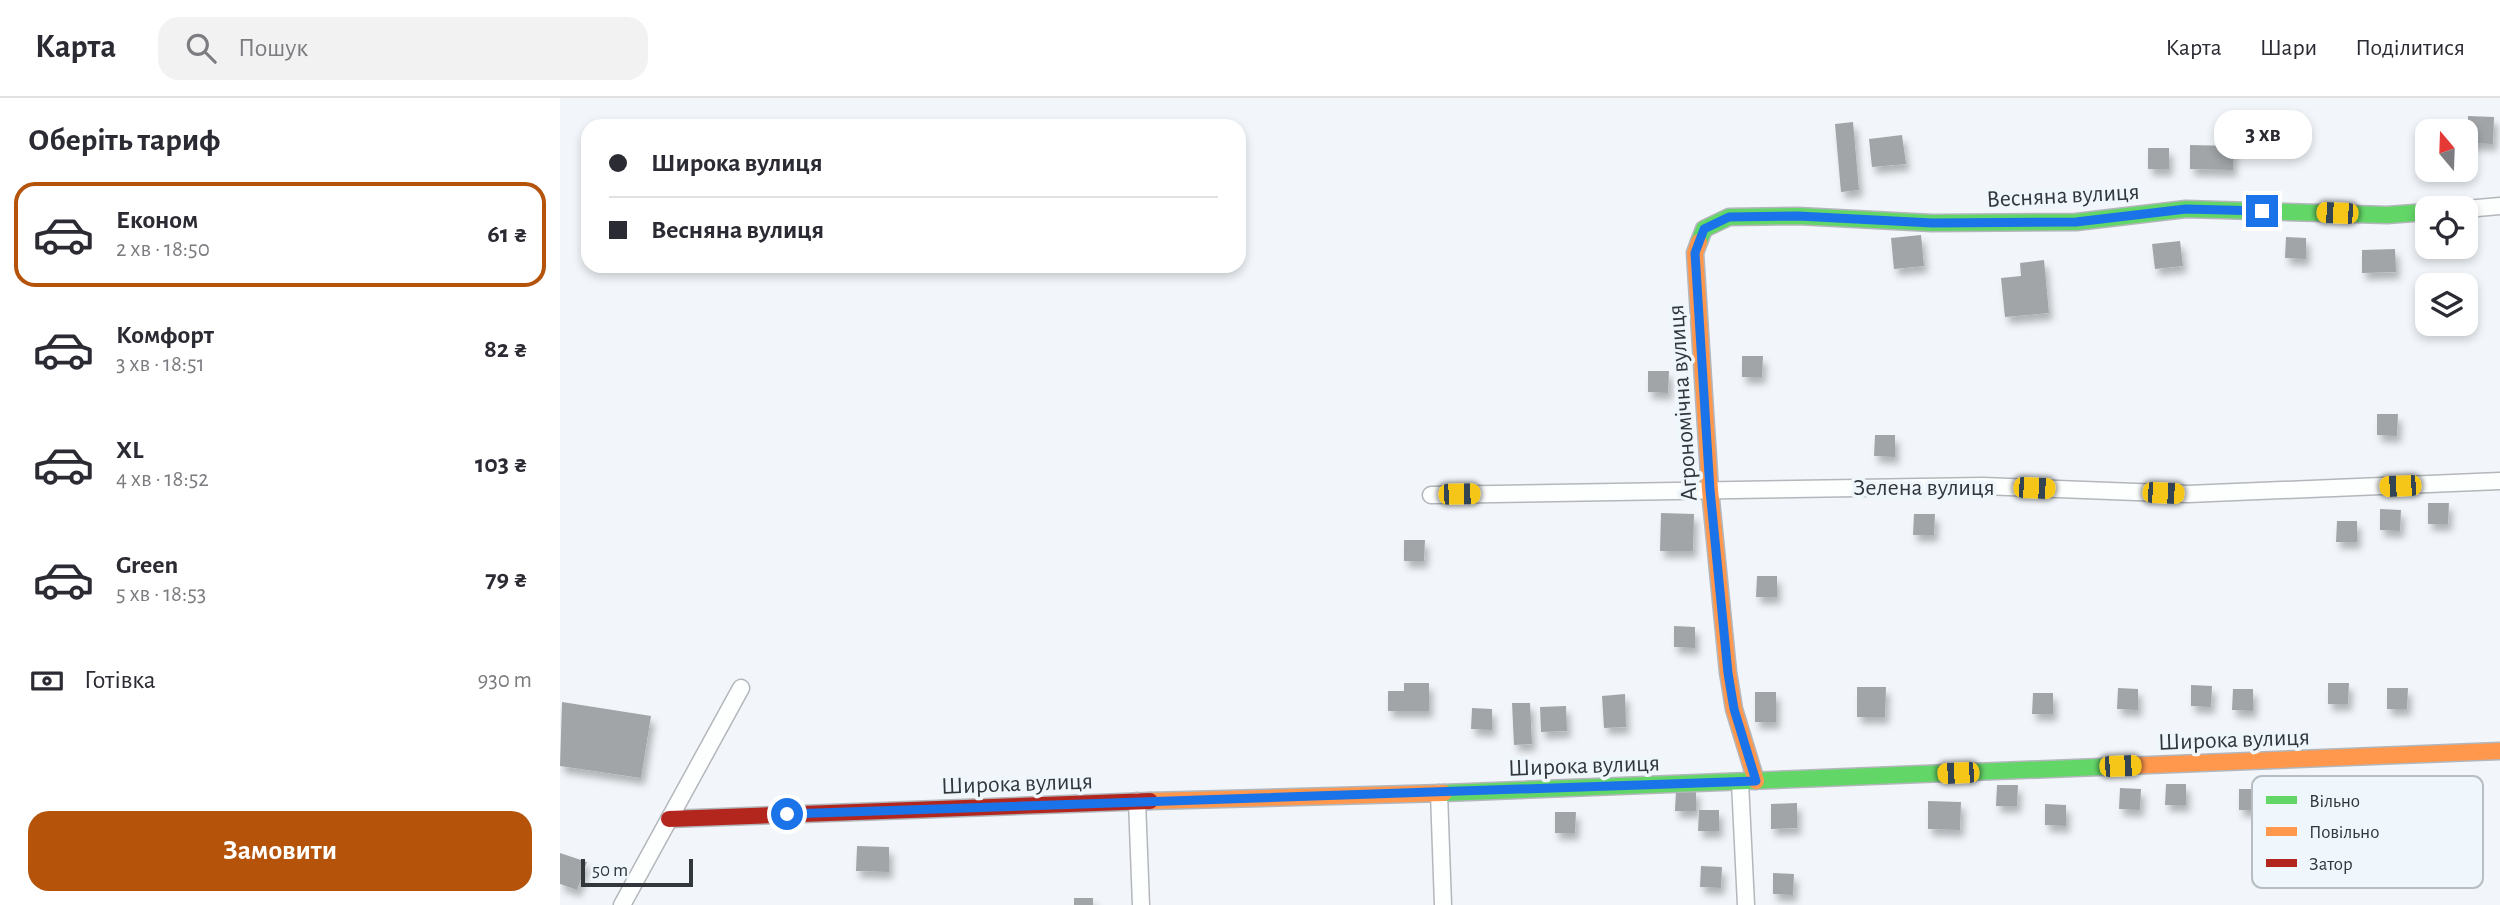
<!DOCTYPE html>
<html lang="uk">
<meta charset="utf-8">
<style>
:root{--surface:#fff;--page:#f2f2f3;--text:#2b2b33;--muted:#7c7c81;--line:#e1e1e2;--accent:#b45309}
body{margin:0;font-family:"Alegreya Sans",sans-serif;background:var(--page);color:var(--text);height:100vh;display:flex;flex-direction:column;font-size:26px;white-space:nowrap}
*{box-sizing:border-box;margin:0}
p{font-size:23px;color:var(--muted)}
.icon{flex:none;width:38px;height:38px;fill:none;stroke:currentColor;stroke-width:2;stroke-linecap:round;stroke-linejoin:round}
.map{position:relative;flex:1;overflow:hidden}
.panel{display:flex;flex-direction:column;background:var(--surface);width:560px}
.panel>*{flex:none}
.banner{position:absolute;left:21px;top:21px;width:665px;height:154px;border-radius:21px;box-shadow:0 4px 10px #0003;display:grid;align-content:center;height:154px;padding:0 28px;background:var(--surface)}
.needle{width:46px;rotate:341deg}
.fabs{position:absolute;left:1855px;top:21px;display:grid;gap:14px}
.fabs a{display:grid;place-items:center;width:63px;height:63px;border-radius:14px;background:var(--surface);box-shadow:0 4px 10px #0003;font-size:35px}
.scale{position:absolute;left:21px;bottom:18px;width:112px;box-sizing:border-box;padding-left:7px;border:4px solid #32373b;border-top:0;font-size:19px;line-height:24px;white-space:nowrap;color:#32373b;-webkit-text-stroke:5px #eff7fd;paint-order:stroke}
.end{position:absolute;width:32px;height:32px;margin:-16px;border:9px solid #1a73e8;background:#fff;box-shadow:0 0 0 4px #fff}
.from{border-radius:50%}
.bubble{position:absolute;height:49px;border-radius:21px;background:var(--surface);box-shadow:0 4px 10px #0003;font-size:23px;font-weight:700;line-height:49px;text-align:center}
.car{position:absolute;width:21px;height:42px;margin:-21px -10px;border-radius:9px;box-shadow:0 0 5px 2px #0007;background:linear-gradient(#f5c518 24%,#345 0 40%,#f5c518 0 76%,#345 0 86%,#f5c518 0)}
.banner b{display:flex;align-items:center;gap:24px;height:66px;font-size:26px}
.banner b+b{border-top:2px solid var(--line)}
.banner i{width:18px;height:18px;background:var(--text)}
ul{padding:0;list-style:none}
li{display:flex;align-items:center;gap:21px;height:105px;margin:0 14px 10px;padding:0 14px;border:4px solid transparent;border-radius:21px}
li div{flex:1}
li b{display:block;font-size:26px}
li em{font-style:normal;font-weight:700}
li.selected{border-color:var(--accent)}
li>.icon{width:63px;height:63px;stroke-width:1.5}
h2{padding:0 28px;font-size:32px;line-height:84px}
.pay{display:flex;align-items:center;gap:18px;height:77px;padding:0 28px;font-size:26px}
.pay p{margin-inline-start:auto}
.action{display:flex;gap:14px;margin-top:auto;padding:14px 28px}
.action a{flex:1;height:80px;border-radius:21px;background:var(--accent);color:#fff;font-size:28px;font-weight:700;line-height:80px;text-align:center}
header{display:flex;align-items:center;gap:42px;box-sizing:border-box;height:98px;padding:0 35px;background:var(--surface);border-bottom:2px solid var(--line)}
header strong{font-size:33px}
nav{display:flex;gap:38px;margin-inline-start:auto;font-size:24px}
.search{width:490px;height:63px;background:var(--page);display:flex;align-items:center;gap:18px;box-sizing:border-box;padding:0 24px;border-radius:21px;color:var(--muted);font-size:26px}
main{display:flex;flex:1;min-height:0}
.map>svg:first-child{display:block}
.building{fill:#a1a5a8;filter:url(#shadow)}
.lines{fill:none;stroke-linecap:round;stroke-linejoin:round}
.street-casing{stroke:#b3b7bb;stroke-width:19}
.fast-casing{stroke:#b3b7bb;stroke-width:19}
.slow-casing{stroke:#b3b7bb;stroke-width:19}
.jam-casing{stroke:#b3b7bb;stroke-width:19}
.street{stroke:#fdfefe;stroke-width:16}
.fast{stroke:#63d668;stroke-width:16}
.slow{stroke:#ff974d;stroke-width:16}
.jam{stroke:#b3261e;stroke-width:16}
.route{stroke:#1a73e8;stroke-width:9}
.labels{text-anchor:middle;stroke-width:7;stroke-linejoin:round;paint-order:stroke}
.street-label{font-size:24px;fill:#32373b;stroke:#eff7fd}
.key{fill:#eff7fd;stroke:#b6bdc3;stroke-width:2}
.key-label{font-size:19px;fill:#32373b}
</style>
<header>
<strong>Карта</strong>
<div class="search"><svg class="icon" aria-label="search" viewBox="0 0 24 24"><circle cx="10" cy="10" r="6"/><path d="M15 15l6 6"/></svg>Пошук</div>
<nav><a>Карта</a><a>Шари</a><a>Поділитися</a></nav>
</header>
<main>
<section class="panel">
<h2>Оберіть тариф</h2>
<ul>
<li class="selected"><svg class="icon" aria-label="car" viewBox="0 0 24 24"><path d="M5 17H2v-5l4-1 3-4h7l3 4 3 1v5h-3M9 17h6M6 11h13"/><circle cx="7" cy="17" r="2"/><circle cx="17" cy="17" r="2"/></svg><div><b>Економ</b><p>2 хв · 18:50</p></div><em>61 ₴</em></li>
<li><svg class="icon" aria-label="car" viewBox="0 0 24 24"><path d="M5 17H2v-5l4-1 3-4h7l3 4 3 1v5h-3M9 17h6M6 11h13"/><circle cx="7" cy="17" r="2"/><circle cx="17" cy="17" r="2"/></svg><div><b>Комфорт</b><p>3 хв · 18:51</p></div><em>82 ₴</em></li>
<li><svg class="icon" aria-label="car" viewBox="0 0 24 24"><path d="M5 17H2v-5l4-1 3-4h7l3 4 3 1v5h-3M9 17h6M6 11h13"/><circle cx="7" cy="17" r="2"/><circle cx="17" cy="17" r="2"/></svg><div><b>XL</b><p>4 хв · 18:52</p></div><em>103 ₴</em></li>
<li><svg class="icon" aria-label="car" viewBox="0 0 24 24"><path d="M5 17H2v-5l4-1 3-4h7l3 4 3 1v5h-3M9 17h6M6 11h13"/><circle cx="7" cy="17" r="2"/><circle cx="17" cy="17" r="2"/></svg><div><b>Green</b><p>5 хв · 18:53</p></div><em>79 ₴</em></li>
</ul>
<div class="pay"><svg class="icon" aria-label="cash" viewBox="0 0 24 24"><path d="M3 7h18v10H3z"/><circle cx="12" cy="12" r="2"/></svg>Готівка<p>930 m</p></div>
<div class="action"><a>Замовити</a></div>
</section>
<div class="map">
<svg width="1940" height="807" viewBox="0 0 1940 807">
<defs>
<filter id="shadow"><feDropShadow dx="4" dy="7" stdDeviation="3.5" flood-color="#0004"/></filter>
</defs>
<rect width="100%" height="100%" fill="#f2f6fa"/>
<!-- building -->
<path class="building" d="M1908 18 1934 19 1933 46 1907 45Z
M1293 24 1299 92 1281 94 1275 26Z
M1863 35H1867V57H1863Z
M1342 37 1346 66 1312 69 1309 41Z
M1630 47 1673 48V72L1630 71Z
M1588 50H1609V71H1588Z
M1361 137 1364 168 1334 171 1331 140Z
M1726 139 1746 140V161L1725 160Z
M1620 143 1623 168 1595 171 1592 146Z
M1835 151 1836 174 1802 175V152Z
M1484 162 1489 215 1445 219 1441 180 1461 178 1460 165Z
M1182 258H1203L1202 279H1182Z
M1088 273H1109L1108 295 1088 294Z
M1817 316H1838L1837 338 1817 337Z
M1315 337H1335V359L1314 358Z
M1868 405H1889L1888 426H1868Z
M1820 411 1841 412 1840 433 1820 432Z
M1101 415 1134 416 1133 453H1100Z
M1354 416H1375L1374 437H1353Z
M1777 423H1797V444H1776Z
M844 442H865L864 463H844Z
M1197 478H1217V499H1196Z
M1114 528 1135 529V550L1114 549Z
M844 585H869V613H828V593H844Z
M1768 585H1789L1788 606H1768Z
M1631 587 1652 588 1651 609 1631 608Z
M1297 589H1326L1325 619H1297Z
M1558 590 1578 591V612L1557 611Z
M1827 590H1848L1847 611H1827Z
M1673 591H1693V613L1672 612Z
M1195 594H1216V624H1195Z
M1473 595H1493V616H1472Z
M1065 596 1066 629 1044 630 1042 598Z
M2 604 91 618 81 680 0 668Z
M952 605H970L972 646 954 647Z
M1006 608 1007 633 981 634 980 609Z
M912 610 932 611V632L911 631Z
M1606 686H1626V707H1605Z
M1437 687H1458L1457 708H1436Z
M1560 690 1581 691 1580 712 1559 711Z
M1679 691H1700L1699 712H1679Z
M1116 692H1136V713H1115Z
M1368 703 1401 704 1400 732 1368 731Z
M1237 705V730L1211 731V706Z
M1485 706 1506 707V728L1485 727Z
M1139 712H1159V733H1138Z
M995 714H1016L1015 735H995Z
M297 748 329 749V774L296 773Z
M0 755 27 764 17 792 0 786Z
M1141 768 1162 769 1161 790 1140 789Z
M1213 775 1234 776 1233 797 1213 796Z
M514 800H533V807H514Z"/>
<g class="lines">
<!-- street casing -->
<g class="street-casing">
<path id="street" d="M1906 111 1940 108
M871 397 1423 388 1628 396 1940 383
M1180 684 1186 807
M879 695 883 807
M577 703 581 807
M62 807 181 590"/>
</g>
<!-- fast casing -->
<g class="fast-casing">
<path id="fast" d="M1139 144 1144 131 1169 119 1238 118 1372 125 1516 124 1626 111 1827 117 1867 114
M884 695 1564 668"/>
</g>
<!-- slow casing -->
<g class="slow-casing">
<path id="slow" d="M1139 144 1135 155 1150 392 1168 574 1174 611 1196 683
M1564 668 1940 653
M590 703 884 695"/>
</g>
<!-- jam casing -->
<g class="jam-casing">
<path id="jam" d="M109 721 590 703"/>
</g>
<!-- street -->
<use href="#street" class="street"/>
<!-- fast -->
<use href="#fast" class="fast"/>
<!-- slow -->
<use href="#slow" class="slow"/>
<!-- jam -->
<use href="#jam" class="jam"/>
</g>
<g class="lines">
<!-- route -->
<path class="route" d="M227 716 1196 683 1174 611 1168 575 1150 392 1135 155 1144 131 1169 119 1238 118 1372 125 1516 124 1626 111 1702 113"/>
</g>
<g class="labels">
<!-- street labels -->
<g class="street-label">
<text transform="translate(1503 97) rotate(-3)" y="8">Весняна вулиця</text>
<text transform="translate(1122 305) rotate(-94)" y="8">Агрономічна вулиця</text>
<text x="1364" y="397">Зелена вулиця</text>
<text transform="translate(1674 641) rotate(-2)" y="8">Широка вулиця</text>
<text transform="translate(1024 667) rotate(-2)" y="8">Широка вулиця</text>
<text transform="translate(457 685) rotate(-2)" y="8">Широка вулиця</text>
</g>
</g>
<!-- legend -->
<rect x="1692" y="678" width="231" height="112" rx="10" class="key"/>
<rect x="1706" y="698" width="31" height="8" fill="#63d668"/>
<rect x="1706" y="729" width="31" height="9" fill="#ff974d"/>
<rect x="1706" y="761" width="31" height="8" fill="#b3261e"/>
<g class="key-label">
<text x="1749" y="709">Вільно</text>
<text x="1749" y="740">Повільно</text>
<text x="1749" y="772">Затор</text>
</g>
</svg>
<div class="fabs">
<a><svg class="needle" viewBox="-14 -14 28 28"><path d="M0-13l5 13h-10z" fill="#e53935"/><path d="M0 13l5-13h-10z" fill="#7c7c81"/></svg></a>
<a><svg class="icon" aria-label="locate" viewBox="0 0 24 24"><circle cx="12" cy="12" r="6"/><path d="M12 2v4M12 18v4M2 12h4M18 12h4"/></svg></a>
<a><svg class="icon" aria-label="layers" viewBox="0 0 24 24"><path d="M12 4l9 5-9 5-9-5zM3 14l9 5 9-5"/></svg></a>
</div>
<div class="scale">50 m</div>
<i class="end from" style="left:227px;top:716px"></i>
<i class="end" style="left:1702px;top:113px"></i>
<div class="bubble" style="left:1654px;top:12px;width:98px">3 хв</div>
<i class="car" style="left:1777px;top:115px;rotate:272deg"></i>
<i class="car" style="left:1840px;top:388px;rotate:268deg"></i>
<i class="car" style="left:1474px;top:390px;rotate:92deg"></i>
<i class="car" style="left:1603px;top:395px;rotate:92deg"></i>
<i class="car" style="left:899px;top:396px;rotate:89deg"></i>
<i class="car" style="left:1560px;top:668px;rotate:88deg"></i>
<i class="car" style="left:1398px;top:675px;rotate:268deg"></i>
<div class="banner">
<b><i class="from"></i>Широка вулиця</b>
<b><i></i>Весняна вулиця</b>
</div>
</div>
</main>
